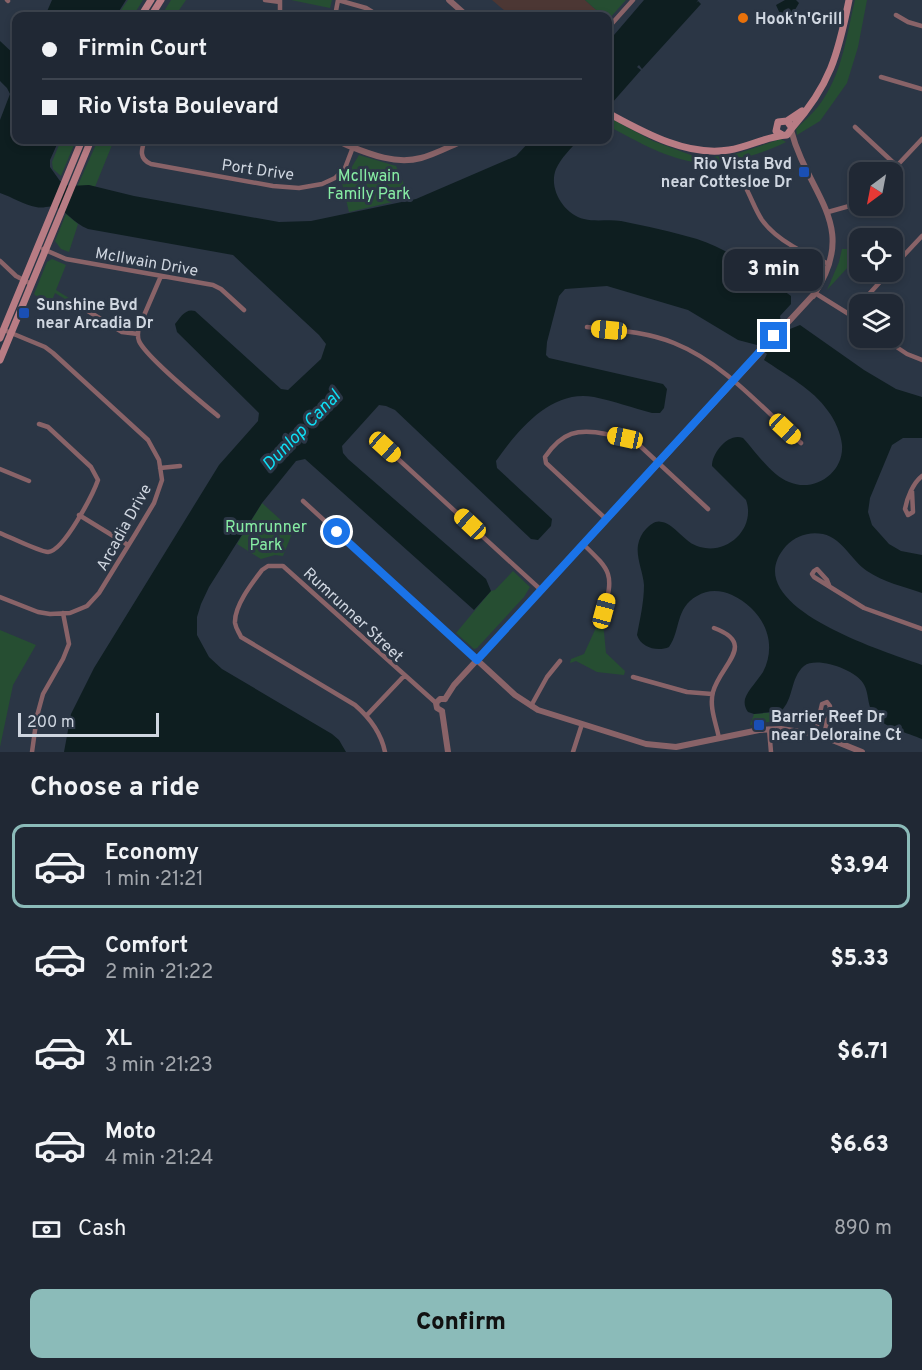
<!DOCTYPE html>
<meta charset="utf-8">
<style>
:root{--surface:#202834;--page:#2d3440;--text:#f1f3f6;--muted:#a2a6ac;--line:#3d444f;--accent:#8bbbb9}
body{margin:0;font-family:Overpass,sans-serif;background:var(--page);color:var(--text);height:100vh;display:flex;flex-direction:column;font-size:22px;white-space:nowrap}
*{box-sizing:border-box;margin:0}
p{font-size:20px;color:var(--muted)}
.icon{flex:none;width:33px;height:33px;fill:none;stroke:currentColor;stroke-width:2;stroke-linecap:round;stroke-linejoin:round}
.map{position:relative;height:752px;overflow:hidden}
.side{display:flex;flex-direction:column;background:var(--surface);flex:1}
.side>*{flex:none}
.guide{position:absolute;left:12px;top:12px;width:600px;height:132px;border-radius:12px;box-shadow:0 3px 9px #0003,0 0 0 2px var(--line);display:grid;align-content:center;height:132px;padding:0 30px;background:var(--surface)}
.needle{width:39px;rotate:212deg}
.tools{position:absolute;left:849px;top:162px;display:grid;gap:12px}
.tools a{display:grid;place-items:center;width:54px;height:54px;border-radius:12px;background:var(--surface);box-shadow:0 3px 9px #0003,0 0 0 2px var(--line);font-size:30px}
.scale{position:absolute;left:18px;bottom:15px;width:141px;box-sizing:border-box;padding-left:6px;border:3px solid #cfd6e0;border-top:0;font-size:16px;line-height:21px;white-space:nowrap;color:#cfd6e0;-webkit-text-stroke:4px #2b3645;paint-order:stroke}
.end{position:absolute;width:27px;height:27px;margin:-14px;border:8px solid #1a73e8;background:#fff;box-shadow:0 0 0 3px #fff}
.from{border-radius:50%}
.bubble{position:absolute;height:42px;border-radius:12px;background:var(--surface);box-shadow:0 3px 9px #0003,0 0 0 2px var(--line);font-size:20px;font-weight:800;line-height:42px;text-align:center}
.car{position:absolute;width:18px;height:36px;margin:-18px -9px;border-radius:8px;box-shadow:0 0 4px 2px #0007;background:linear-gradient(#f5c518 24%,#345 0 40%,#f5c518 0 76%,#345 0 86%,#f5c518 0)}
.guide b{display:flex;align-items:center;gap:21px;height:57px;font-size:22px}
.guide b+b{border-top:2px solid var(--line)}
.guide i{width:15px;height:15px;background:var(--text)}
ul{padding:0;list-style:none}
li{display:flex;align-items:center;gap:18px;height:84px;margin:0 12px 9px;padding:0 18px;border:3px solid transparent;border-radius:12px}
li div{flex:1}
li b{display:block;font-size:22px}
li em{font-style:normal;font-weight:800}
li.active{border-color:var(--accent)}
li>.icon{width:54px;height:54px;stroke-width:1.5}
h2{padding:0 30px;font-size:27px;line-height:72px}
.pay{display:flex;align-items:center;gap:15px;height:66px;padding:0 30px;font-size:22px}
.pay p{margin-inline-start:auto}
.button{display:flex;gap:12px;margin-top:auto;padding:12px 30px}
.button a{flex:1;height:69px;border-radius:12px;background:var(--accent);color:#111;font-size:24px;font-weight:800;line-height:69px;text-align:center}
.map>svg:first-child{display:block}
.education{fill:#4c3734}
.green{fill:#264e32}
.water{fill:#0e1e20}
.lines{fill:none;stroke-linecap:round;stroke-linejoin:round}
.minor{stroke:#896368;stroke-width:4.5}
.tertiary{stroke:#896368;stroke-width:6}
.secondary{stroke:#b87c84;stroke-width:7}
.route{stroke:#1a73e8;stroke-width:8}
.food-dot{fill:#e8710a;stroke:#2b3645;stroke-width:2}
.transit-dot{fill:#1a4fb4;stroke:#2b3645;stroke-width:2}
.labels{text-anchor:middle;stroke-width:6;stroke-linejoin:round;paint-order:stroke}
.poi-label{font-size:16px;font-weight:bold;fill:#cfd6e0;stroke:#2b3645;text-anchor:start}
.street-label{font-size:16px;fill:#cfd6e0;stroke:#2b3645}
.park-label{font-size:16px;fill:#87eda4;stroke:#2b3645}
.water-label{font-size:18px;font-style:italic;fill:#0fdef4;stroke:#2b3645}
</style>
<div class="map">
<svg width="922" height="752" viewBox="0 0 922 752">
<rect width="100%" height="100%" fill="#2b3645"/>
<!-- education -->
<path class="education" d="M492 0H585L603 16H511Z"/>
<!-- green -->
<path class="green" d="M128 0H143L133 16H117Z
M171 0H186L175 16H161Z
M291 0H332L330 8Z
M585 0H626L608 20V16H603Z
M855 0H867L858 47 847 83 820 121 797 135 796 129C806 119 817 110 824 98 843 69 847 33 855 0Z
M608 117 653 141 699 158 701 163C666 159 639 142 608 126Z
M781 139 786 142C760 155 737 160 709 163L713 157 739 153Z
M61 140H76L61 176 53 169 52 162Z
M98 140H114L95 187 89 185 77 187Z
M359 155 396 166 410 198 349 212 342 183Z
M66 214 78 224 69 252 61 249 55 241Z
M842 249H859V255L827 290 839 262Z
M52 259 66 265 56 290 72 300 70 302 55 293 49 308 34 294 47 262Z
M262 503 293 531 283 556 275 555 261 559 237 544Z
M513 571 530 587 524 597 477 648 474 649 456 633 491 591 495 590Z
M599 621 603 622 606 653 625 671 624 675 597 672 576 661 570 663 571 659 584 654Z
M0 630 36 645 13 685 0 747Z
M778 712 786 722H768L750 725 754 714Z"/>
<!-- water -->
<path class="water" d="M52 0H126L116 16H45Z
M644 0H698L696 3 698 1 701 4 642 69 639 65 637 67 641 70 612 103H608V42Z
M785 0H796L799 3 792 15 782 18 776 5Z
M0 41 16 56V140H59L50 160V167L60 181 69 186 89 185 134 196 279 222 311 221 416 199 516 156 531 140H579C571 148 561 158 556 169 548 189 564 214 584 219 596 222 609 219 621 221 646 226 673 232 697 239 732 250 762 275 791 296V304L780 316 781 322 790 329 800 325 864 370 896 389 922 397V438H903L892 445 870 498 868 512 872 525 889 544 901 551 922 555V593C905 587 883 582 867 571 851 560 843 539 823 534 809 531 795 536 786 546 733 606 887 652 922 665V739C908 733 886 728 876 717 866 707 870 693 863 683 855 670 817 656 804 666 790 678 794 699 781 711L754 714 748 712C745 708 744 704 745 699 748 690 758 680 763 672 779 641 762 609 732 595 721 590 708 589 697 596 675 608 681 630 669 647 658 652 641 648 637 635 640 619 644 602 644 585 643 572 636 558 638 545 639 539 642 533 646 529 651 524 656 520 662 522 675 524 684 543 700 547 728 555 756 528 746 500L712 466C712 452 729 432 743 438 755 451 772 476 789 482 814 493 844 473 842 445 841 434 835 420 828 411 813 389 786 375 764 360L767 354 757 345 738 340 688 310 607 286 565 289 559 296 547 342 546 355 549 358 663 384 667 389 664 408 660 413H652C633 408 614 401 594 397 551 389 518 430 496 461L497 468 552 519 551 526 538 540 531 539 395 410 386 406 379 405 342 446 343 453 348 459 486 579 491 591 474 610 305 459 296 461 262 503 209 587 201 604 197 617V635L209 657 222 669 332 734 339 740 346 752H64L71 714 94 668 219 465 258 421 259 413 177 332 175 324C180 318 185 308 195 311L281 389 288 390 321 359 326 344 319 335 233 255 88 229C73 223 67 211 55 207 48 205 44 209 36 207 24 205 12 197 0 193V120L10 94 7 88 0 81Z"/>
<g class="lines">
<!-- minor -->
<path class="minor" d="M7 0 8 1
M265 0 280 2
M338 0 366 8 379 16
M896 15 908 22 922 26
M280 16V0
M335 16 338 0
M608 28 633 0
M881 77 922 89
M855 127 897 166
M145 140C141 150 139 159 151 164L273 186 299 188 322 184 335 178 345 168 353 147
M891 172 922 139
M747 190C752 200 756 211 762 220 777 241 806 254 829 264
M828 212 860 203
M43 249 66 259 213 285 221 289 244 310
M0 261 16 276 31 284
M892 268 922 236
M161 276 139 327C138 331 137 336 139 341 146 357 201 402 218 416
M815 293 860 321
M83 308 122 332 138 334
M851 314 889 272
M587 327C616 330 647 332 674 343 724 363 762 408 801 443
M883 338 907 354 922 360
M385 447 541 590
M160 468 180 466
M0 469 29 481
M912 491 913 512 908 515 905 509C907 498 913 483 922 476
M303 501 477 660
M79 515 128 545
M607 520 546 463 545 457C562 432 578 428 606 434 618 436 628 438 638 444L708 509
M0 533C10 537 40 552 48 552 64 551 93 494 98 480L91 467 48 427 39 424
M584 545C611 571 614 574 604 611
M829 585 827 580 817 569 814 571 812 574 814 577 864 608 922 629
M0 597 38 612 50 614 70 613 87 606 99 593 136 533 154 503 162 480 159 460 148 440 53 353 45 347 4 330
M714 628C758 644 720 665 713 692 709 707 716 723 719 738
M633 677 687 692 712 694
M531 706 547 677 560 661
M367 715 404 676
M769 729 771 752
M815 734 822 704 827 702 830 706 824 736
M32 752 37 716 43 694 63 659 69 644 63 613
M385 752C381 732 370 718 355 705L241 637C239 632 236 629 235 623 234 606 252 583 262 570L268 566H283L436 703
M573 752 582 724"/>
<!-- tertiary -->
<path class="tertiary" d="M449 0 467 16
M791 130C808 196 861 225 813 296
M334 140C361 150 391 166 421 158 436 154 450 146 465 140
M477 660 515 695 538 710 646 744 676 747 759 730 781 729 820 735 862 752
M445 699 454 685 477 660 815 293
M442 711 448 752
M442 711 437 708 436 703 440 699H445"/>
<!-- secondary -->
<path class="secondary" d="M141 16 151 0
M151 16 161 0
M608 113C643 132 687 157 729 150 749 147 767 136 787 135L792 128 787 121
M792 128C830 85 838 55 849 0
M782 135 776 131 778 122 787 121 802 111
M0 338 82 140
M0 360 91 140"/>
</g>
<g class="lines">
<!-- route -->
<path class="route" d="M337 532 477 660 774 336"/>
</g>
<!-- markers -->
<circle class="food-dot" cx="743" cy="18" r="6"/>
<g class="transit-dot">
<rect x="798" y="166" width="12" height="12" rx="3"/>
<rect x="18" y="307" width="12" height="12" rx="3"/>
<rect x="753" y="719" width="12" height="12" rx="3"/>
</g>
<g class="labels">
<!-- poi labels -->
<g class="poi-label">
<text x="755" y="24">Hook'n'Grill</text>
<text x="792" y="169" text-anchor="end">Rio Vista Bvd<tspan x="792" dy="18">near Cottesloe Dr</tspan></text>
<text x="36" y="310">Sunshine Bvd<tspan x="36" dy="18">near Arcadia Dr</tspan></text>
<text x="771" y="722">Barrier Reef Dr<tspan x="771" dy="18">near Deloraine Ct</tspan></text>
</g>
<!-- street labels -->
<g class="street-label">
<text transform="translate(258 169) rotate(8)" y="6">Port Drive</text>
<text transform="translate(147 261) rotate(10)" y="6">McIIwain Drive</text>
<text transform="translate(123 527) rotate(-61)" y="6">Arcadia Drive</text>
<text transform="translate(354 614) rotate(43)" y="6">Rumrunner Street</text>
</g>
<!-- park labels -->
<g class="park-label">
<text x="369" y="181">McIlwain<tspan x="369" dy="18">Family Park</tspan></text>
<text x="266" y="532">Rumrunner<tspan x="266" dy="18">Park</tspan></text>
</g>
<!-- water labels -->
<g class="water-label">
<text transform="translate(301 430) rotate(-46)" y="6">Dunlop Canal</text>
</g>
</g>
</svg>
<div class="tools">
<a><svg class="needle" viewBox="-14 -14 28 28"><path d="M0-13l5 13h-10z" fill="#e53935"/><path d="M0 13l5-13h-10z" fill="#a2a6ac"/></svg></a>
<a><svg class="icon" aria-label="locate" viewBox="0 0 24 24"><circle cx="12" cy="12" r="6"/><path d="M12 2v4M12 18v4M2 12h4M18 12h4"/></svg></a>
<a><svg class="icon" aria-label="layers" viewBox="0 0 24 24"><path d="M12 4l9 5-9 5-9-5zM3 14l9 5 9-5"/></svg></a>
</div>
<div class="scale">200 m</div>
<i class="end from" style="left:337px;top:532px"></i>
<i class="end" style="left:774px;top:336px"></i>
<div class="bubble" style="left:724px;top:249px;width:99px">3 min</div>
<i class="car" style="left:609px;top:330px;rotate:276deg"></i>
<i class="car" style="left:785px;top:429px;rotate:133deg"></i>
<i class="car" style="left:625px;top:438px;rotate:282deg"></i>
<i class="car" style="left:385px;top:447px;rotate:132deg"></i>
<i class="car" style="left:470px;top:524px;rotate:313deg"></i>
<i class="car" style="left:604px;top:611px;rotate:15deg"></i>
<div class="guide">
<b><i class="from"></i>Firmin Court</b>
<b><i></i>Rio Vista Boulevard</b>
</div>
</div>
<section class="side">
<h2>Choose a ride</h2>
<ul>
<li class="active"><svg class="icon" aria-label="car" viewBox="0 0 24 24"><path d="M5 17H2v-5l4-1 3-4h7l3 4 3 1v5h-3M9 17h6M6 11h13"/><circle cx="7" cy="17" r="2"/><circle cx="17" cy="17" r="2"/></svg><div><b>Economy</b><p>1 min · 21:21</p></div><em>$3.94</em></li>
<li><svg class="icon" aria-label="car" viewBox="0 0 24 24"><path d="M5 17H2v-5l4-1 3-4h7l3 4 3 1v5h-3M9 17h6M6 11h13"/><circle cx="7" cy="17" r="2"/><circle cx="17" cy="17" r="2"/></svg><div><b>Comfort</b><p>2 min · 21:22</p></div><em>$5.33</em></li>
<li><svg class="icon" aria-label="car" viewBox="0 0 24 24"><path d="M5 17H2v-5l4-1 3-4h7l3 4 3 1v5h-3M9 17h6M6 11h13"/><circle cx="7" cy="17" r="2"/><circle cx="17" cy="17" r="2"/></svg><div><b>XL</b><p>3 min · 21:23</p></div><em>$6.71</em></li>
<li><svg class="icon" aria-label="car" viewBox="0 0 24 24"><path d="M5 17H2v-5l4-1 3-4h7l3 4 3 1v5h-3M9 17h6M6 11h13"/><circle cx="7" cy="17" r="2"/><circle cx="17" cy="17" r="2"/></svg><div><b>Moto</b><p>4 min · 21:24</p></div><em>$6.63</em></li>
</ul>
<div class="pay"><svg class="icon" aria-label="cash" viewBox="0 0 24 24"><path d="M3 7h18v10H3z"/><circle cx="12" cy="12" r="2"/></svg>Cash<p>890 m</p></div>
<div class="button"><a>Confirm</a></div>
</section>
